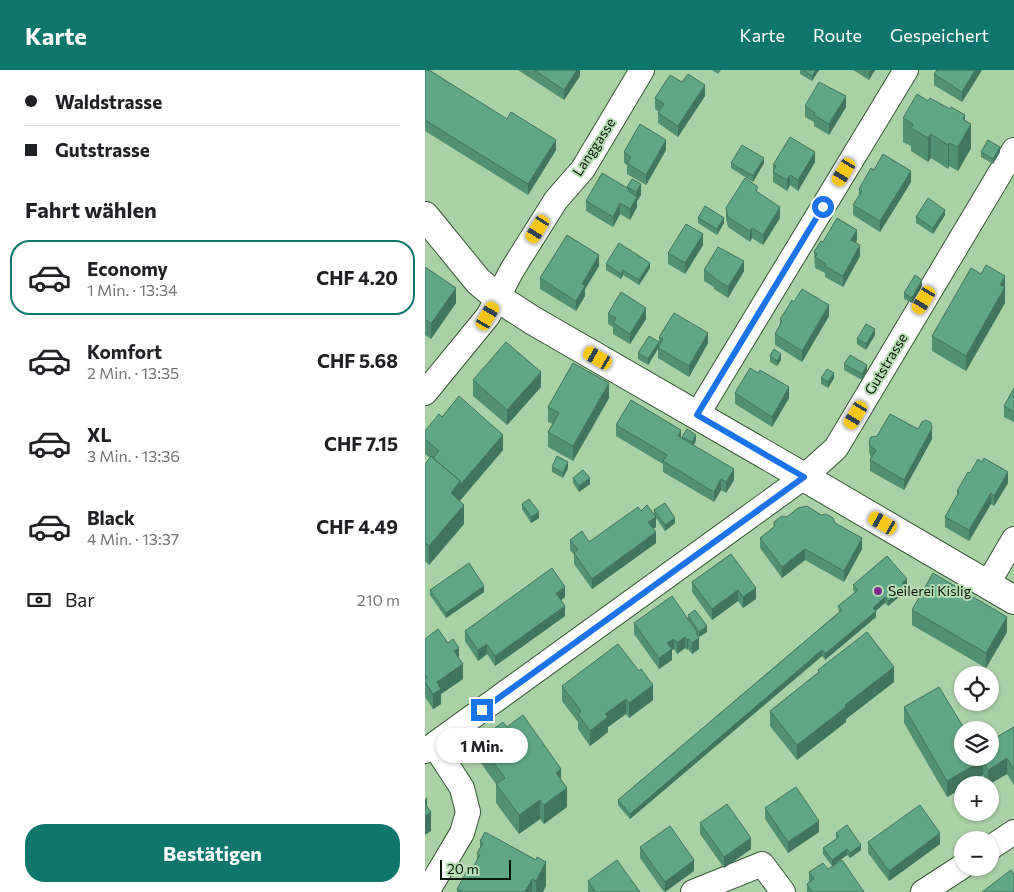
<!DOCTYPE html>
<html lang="de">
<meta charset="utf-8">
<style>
:root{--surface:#fff;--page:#f2f2f2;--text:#202124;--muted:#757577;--line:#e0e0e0;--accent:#0f766e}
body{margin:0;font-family:Commissioner,sans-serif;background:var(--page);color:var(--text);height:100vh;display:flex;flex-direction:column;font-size:19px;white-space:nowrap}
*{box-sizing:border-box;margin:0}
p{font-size:16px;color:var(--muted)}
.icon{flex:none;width:28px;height:28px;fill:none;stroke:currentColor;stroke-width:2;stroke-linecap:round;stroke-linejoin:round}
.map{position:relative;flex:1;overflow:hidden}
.side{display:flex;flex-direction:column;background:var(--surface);width:425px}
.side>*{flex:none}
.hud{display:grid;align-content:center;height:110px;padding:0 25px;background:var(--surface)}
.fabs{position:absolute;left:529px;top:596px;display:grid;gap:10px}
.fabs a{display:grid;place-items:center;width:45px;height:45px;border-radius:50%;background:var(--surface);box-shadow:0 1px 4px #0004;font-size:25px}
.scale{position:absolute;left:15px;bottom:12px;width:71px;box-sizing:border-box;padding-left:5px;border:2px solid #091608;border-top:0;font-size:14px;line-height:18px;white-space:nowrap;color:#091608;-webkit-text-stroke:4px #b7ddb3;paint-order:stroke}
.end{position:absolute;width:22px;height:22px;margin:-11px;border:6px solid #1a73e8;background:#fff;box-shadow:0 0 0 2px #fff}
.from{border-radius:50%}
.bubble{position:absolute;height:35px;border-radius:18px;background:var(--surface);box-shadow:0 1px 4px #0004;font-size:16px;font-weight:700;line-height:35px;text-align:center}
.car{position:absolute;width:15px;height:30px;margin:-15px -8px;border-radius:6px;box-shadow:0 0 4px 1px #0007;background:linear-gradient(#f5c518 24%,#345 0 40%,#f5c518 0 76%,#345 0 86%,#f5c518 0)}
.hud b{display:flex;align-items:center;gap:18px;height:48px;font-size:19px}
.hud b+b{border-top:1px solid var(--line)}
.hud i{width:12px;height:12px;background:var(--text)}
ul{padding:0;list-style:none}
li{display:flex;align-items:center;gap:15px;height:75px;margin:0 10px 8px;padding:0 15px;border:2px solid transparent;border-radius:20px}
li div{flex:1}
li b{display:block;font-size:19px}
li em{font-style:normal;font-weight:700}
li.active{border-color:var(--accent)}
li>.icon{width:45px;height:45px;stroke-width:1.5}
h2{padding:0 25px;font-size:22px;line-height:60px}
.pay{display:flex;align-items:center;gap:12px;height:55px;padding:0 25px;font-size:19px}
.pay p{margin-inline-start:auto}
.primary-button{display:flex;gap:10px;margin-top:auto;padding:10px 25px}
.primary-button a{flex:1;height:58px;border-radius:20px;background:var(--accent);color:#fff;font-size:20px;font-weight:700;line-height:58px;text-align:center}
header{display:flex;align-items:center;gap:30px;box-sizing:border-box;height:70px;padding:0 25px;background:var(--accent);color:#fff}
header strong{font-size:24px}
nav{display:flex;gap:28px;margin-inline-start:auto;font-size:18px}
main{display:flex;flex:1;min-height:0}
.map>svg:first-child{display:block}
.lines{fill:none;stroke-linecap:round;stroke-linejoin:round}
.street-casing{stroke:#345631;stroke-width:26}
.secondary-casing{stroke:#345631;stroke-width:30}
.street{stroke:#fff;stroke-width:24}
.secondary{stroke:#fff;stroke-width:28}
.wall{fill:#529072}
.shaded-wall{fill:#42755d}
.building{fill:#5fa785;stroke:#42755d}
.route{stroke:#1a73e8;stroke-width:6}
.poi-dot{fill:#842792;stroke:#b7ddb3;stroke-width:2}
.labels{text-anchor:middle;stroke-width:4;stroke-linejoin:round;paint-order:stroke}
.street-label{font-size:14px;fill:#091608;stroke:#b7ddb3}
.poi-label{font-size:14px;fill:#091608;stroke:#b7ddb3;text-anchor:start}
</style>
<header>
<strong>Karte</strong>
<nav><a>Karte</a><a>Route</a><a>Gespeichert</a></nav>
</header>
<main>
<section class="side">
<div class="hud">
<b><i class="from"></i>Waldstrasse</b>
<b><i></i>Gutstrasse</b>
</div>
<h2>Fahrt wählen</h2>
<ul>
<li class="active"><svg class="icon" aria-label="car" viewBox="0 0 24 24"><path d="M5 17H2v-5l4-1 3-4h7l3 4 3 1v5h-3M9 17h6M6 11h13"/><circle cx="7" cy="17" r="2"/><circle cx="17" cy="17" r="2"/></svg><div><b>Economy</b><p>1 Min. · 13:34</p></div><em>CHF 4.20</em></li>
<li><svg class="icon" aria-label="car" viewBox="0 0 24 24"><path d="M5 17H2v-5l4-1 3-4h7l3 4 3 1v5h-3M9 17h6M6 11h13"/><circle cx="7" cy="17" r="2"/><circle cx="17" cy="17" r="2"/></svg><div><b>Komfort</b><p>2 Min. · 13:35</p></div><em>CHF 5.68</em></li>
<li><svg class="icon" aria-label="car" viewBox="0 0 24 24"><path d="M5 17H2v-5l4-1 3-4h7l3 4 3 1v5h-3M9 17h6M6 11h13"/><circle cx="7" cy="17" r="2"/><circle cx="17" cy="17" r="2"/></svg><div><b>XL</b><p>3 Min. · 13:36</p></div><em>CHF 7.15</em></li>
<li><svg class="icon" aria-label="car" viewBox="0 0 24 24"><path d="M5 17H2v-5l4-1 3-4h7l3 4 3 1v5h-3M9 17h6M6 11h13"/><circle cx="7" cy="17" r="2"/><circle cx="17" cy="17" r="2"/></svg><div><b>Black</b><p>4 Min. · 13:37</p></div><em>CHF 4.49</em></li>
</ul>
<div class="pay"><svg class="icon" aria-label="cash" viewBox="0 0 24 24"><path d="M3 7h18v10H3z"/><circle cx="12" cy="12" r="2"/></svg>Bar<p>210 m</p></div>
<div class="primary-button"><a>Bestätigen</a></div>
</section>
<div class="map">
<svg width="589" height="822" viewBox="0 0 589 822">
<rect width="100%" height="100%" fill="#aad0a6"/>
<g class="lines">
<!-- street casing -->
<g class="street-casing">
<path id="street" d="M0 323 63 246 87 200 131 130 158 99 217 0
M272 345 481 0
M562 515 589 469
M0 681 379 407 411 378 589 80
M565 778 589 762
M2 822 37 763 43 742 37 718 9 675
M268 822 337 794 358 822
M498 822 538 796"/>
</g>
<!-- secondary casing -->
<g class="secondary-casing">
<path id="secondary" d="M0 146 53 211 73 228 107 250 379 407 589 530"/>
</g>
<!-- street -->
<use href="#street" class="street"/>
<!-- secondary -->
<use href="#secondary" class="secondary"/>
</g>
<!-- wall -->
<path class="wall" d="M0 0 131 80 103 125 0 61Z
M93 0H155V6L139 30Z
M287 0H296L293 4Z
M375 0H394L387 11 375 4Z
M428 0H450L444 10Z
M557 0 537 32 509 15V4Z
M257 12 280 26 253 67 233 53V43L234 42 230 39V28Z
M503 31 540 50 546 78 533 101 524 96 523 99 506 88 503 92 486 81V76L478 72V48Z
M380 36 421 37 404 65 389 56V52L380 47Z
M241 80 221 115 202 104V95L199 93V82Z
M556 82H575L568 94 556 87Z
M390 92 373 121 365 115 362 121 348 112V95Z
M306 93H339L328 112 306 98Z
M486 112 455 162 428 145V135L434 126V119Z
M202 117 216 125 212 131V137L205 150 195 144 188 157 161 141V131L202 119Z
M333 123 355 148 338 175 327 168 325 172 303 157 301 149V138Z
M520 145 508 164 491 153V147Z
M273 148 299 153 292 165 273 153Z
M432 170 431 173 435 186 418 217 400 207V203L390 198 389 182 398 172Z
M278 175 260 204 243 194V183Z
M181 194 225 198 214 215 198 205 196 209 181 200Z
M174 196 160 219V226L151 241 115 219V208Z
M0 197 31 233 6 269 0 265Z
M279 200 319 201 303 228 289 219V217L279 211Z
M497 216 487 233 479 229V223Z
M580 217V233L541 301 507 281V266Z
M369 232 404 246 377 292 350 275V264L355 255V249Z
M183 244 221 249 205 274 188 264V257L183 254Z
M450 265 441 280 432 274V269Z
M234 267 283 273 264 307 233 288V279L223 295 213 289V283L234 276Z
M345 286 356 290 352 296 345 292Z
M419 294 442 301 437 310 419 300Z
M396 308H409L403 318 396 314Z
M48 310 116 317 82 355 48 326Z
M589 318V352L579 347V336Z
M310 323 364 328 347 357 310 334Z
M184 328 148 391 123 377V362L128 354 123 352V337Z
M17 347 78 380 35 431 39 454 4 495 0 491V394L5 388 0 384V361Z
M191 355 257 368V367L271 370 269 375 309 410 301 423 296 420 289 432 238 402V394L191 366Z
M507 369 479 420 445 401V390L446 388 444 382V372Z
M127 397 143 398 138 408 127 402Z
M148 408 165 414 154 422 148 413Z
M583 413 569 436 566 434 544 471 520 457V447L532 425V421Z
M97 434 114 448 106 453 97 439Z
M229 440 250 453 240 461 231 448V457L228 459 231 473 167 519 149 494V485L145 480V470L164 472 216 441 229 445Z
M396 445 410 453 437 479 419 512 380 490 357 508 335 478V468L362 447Z
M306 484 331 529 318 538 313 531 287 550 267 522V512Z
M482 514 480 516V522L463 536 460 533 451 541V547L400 590 397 586 205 749 193 735V730L414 542 413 536 430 522 428 520V515Z
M5 520 59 522 21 548 5 525Z
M140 527 136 530 140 546 70 596 62 584 53 591 40 571V561Z
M487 540 582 562 561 598 487 555Z
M263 545 282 562 274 567 272 564 274 579 267 584 263 579 262 580 260 578 252 584 249 579 247 580V590L234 599 209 564V553L263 548Z
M0 569 34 589 38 609 16 624V634L8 639 0 627Z
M393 600 469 612 421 649V652L372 690 345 656V641L393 604Z
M137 616 228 630 204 648 201 644 183 657V662L165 676 153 659V652L137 631Z
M479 637 538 688 589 657V715L582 704 563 715 558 705 538 715V718L522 727 479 653Z
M82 657 136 710 142 737 119 754 115 749 94 764 71 733V714L53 689V671Z
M340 738 394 762 363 783 340 749Z
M275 753 326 779 299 798 275 764Z
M411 763 436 780 425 788 422 785 407 796 398 784V778L411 769Z
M55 771 121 816 118 822H32V819L46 801 52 790V783L55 778Z
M443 772 515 774 464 811 443 783Z
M215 777 269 801 239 822 215 788Z
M403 799 439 822H382V814L384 812V802Z
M163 811 215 822H163Z"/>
<!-- shaded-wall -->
<path class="shaded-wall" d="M152 0H155V6L139 30V20Z
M391 0H394L387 11V6Z
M444 0H450L444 10Z
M550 0H557L537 32V22Z
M280 15V26L253 67V56Z
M421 26V37L404 65V54Z
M540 45V64L546 54V78L533 101V77L538 49Z
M506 64V88L503 92V68Z
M131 70V80L103 125V114Z
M241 70V80L221 115V105Z
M524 73V96L523 99V75Z
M575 77V82L568 94V89Z
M390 82V92L373 121V110Z
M339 88V93L328 112V106Z
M486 101V112L455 162V151Z
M365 105V115L362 121V110Z
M216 114V125L212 131V137L205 150V139L211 128V122Z
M195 133V144L188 157V147Z
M355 137V148L338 175V165Z
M520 140V145L508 164V158Z
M299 148V153L292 165V159Z
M327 158V168L325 172V161Z
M432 160V170L426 181V170Z
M278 164V175L260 204V193Z
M435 175V186L418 217V206Z
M174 185V196L160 219V226L151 241V231L157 214Z
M319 191V201L303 228V217Z
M225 193V198L214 215V210Z
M198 200V205L196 209V204Z
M580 206V233L541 301V286Z
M497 210V216L487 233V228Z
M31 218V233L6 269V254Z
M404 235V246L377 292V281Z
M221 238V249L205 274V264Z
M450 259V265L441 280V274Z
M283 263V273L264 307V296Z
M234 272V277L223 295V289Z
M356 284V290L352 296V291Z
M442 295V301L437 310V304Z
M116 302V317L82 355V340Z
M409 303V308L403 318V312Z
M184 313V328L148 391V376Z
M364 317V328L347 357V347Z
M507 358V369L479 420V410Z
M256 360V370L253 366Z
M78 365V380L35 430V415Z
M271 365V370L267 378V372Z
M143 392V398L138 408V403Z
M309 399V410L301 423V412Z
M583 402V413L569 436V426Z
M165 408V414L154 422V416Z
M296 409V420L289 432V422Z
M35 411V430L26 441V423Z
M566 423V434L544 471V460Z
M39 435V454L4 495V476Z
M114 442V448L106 453V447Z
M231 447V457L223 462V452Z
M250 448V453L240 461V455Z
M231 462V473L167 519V509Z
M437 468V479L419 512V501Z
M380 479V490L357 508V497Z
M482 509V514L477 518V513Z
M59 516V522L21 548V543Z
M480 516V522L463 536V531Z
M140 517V527L131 534V523Z
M331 518V529L318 538V527Z
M313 520V531L287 550V539Z
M460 527V533L448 543V538Z
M140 536V546L70 596V586Z
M451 541V547L400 590V584Z
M582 547V562L561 598V583Z
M282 556V562L274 567V562Z
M272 562V569L274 568V579L267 584V573L271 563Z
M260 567V578L252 584V573Z
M249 569V579L247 580V590L234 599V588L242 573Z
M263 569V579L262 580V570Z
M62 574V584L53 591V580Z
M34 578V593L29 581Z
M397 580V586L205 749V744Z
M38 594V609L16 624V634L8 639V624L12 612Z
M469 597V612L421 649V652L372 690V675L420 635Z
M228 615V630L204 648V633Z
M201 629V644L183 657V662L165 676V661L180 644Z
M582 688V704L563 715V700Z
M558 690V705L542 715H538V718L522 727V711Z
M136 699V717L131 703Z
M142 718V737L119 754V735Z
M2 727V745L6 742V761L0 765V729Z
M115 730V749L94 764V745Z
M394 751V762L363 783V772Z
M515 763V774L464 811V801Z
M326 768V779L299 798V787Z
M436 775V780L425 788V783Z
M422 779V785L407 796V790Z
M269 790V801L240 822V812Z
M121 792V816L118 822H111V811Z
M107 809V822H100Z"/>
<!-- building -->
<path class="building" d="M0 0H4L82 49 86 42 131 70 103 114 0 50Z
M109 0H152L139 20Z
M378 0H391L387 6Z
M512 0H550L537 22 509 4Z
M263 4 280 15 253 56 233 43 239 34 230 28 245 5 257 12Z
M394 12 421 26 404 54 389 45 390 43 380 36Z
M492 24 503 31 505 28 525 39 526 37 540 45 538 49 546 54 533 77 524 73 523 75 506 64 503 68 486 58 488 54 478 48Z
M215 54 241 70 221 105 202 93 206 87 199 82Z
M365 67 390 82 373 110 365 105 362 110 348 102 351 96 348 95Z
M563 70 575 77 568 89 556 82Z
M317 75 339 88 328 106 306 93Z
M458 84 486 101 455 151 428 135 437 121 434 119 446 98 449 100Z
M177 103 204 119 203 121 212 127 205 139 195 133 188 147 161 131Z
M320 108 333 117 331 121 355 137 338 165 327 158 325 161 303 147 301 138Z
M207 109 216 114 211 122 202 117Z
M503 128 520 140 508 158 491 147Z
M280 136 299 148 292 159 273 148Z
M412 148 432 160 426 170 435 175 418 206 400 196 401 194 390 187 392 184 389 182 396 171 398 172Z
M261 154 278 164 260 193 243 183Z
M142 165 174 185 157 214 160 216 151 231 115 208Z
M194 173 225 193 214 210 198 200 196 204 181 194Z
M293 177 319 191 303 217 289 208V207L279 200Z
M561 195 580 206 575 215 580 217 541 286 507 266 546 198 556 204Z
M0 197 31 218 6 254 0 249Z
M490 205 497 210 487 228 479 223Z
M377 219 404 235 377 281 350 264 357 251 355 249 361 240 367 230 369 232Z
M196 222 221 238 205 264 188 253 191 248 183 244Z
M249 243 283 263 264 296 233 278 238 269 234 267Z
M441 254 450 259 441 274 432 269Z
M224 266 234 272 223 289 213 283Z
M81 272 116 302 82 340 48 310Z
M349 279 356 284 352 291 345 286Z
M425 285 442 295 437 304 419 294Z
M148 293 184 313 148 376 123 362 134 343 123 337Z
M325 298 333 303 335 300 364 317 347 347 310 323Z
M402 299 409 303 403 312 396 308Z
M589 318V342L579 336Z
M34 326 78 365 35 415V411L8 388 14 381 0 369V361L14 344 17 347Z
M206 330 256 360 253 366 309 399 301 412 296 409 289 422 238 391 242 385 191 355Z
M465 344 493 359 497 352 501 350 506 353 507 358 479 410 445 390 451 380 446 377 444 372 446 367 452 366Z
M262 359 271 365 267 372 257 367Z
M6 386 35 411 26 423 39 435 4 476 0 472V394Z
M132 386 143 392 138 403 127 397Z
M559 388 583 402 569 426 566 423 544 460 520 447 534 422 532 421 543 402 545 403 553 389 557 392Z
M158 400 165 408 154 416 148 408Z
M104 429 114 442 106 447 97 434Z
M240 433 250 448 240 455 229 440Z
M222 435 231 447 223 452 231 462 167 509 149 483 153 480 145 470 157 461 164 472 213 437 216 441Z
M382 436 396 445 401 444 408 448 410 453 437 468 419 501 380 479 357 497 335 468 349 457V452L357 446 362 447 373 438Z
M306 484 331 518 318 527 313 520 287 539 267 512Z
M462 486 482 509 477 513 480 516 463 531 460 527 448 538 451 541 400 584 397 580 205 744 193 730 417 540 413 536 433 520 428 515Z
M44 493 59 516 21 543 5 520Z
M127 498 140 517 131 523 140 536 70 586 62 574 53 580 40 561Z
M508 503 582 547 561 583 487 540Z
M247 526 272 562 271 563 274 568 267 573 263 569 262 570 260 567 252 573 249 569 242 573 247 579 234 588 209 553Z
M270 540 282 556 274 562 263 545Z
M13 559 23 573 28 569 34 578 29 581 38 594 12 612 16 619 8 624 0 612V609L2 608 0 604V569Z
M442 562 469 597 420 635 421 637 372 675 345 641 394 602 393 600Z
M193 574 214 601 216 599 228 615 204 633 201 629 180 644 183 647 165 661 153 644 156 641 137 616Z
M514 617 540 660H538V688H565V671L589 657V700L582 688 563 700 558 690 522 711 479 637Z
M98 645 136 699 131 703 142 718 119 735 115 730 94 745 71 714 80 708 53 671 78 652 82 657Z
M371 717 394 751 363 772 340 738Z
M0 734 6 742 0 746Z
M302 734 326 768 299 787 275 753Z
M495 735 515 763 464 801 443 772Z
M422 755 436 775 425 783 422 779 407 790 398 778 414 767 411 763Z
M245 756 269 790 240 812 215 777Z
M60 762 111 790 112 787 121 792 111 811 107 809 100 822H38L32 819 43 799 46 801 55 785 52 783 58 773 55 771Z
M192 790 215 822H170L163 811Z
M417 790 439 822H387L382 814 389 809 384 802 398 793 403 799Z
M586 800 589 804V822H557Z"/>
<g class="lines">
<!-- route -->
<path class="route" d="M57 640 379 407 272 345 398 137"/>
</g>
<!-- markers -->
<circle class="poi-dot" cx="453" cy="521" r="5"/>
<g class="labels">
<!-- street labels -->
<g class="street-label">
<text transform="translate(169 77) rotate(-57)" y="5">Langgasse</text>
<text transform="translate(461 294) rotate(-59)" y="5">Gutstrasse</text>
</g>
<!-- poi labels -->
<g class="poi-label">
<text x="463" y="526">Seilerei Kislig</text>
</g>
</g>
</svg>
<div class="fabs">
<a><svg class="icon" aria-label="locate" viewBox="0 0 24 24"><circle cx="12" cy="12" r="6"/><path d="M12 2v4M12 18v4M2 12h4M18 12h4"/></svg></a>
<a><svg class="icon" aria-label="layers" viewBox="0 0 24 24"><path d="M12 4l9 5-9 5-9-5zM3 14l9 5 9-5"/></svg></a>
<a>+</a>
<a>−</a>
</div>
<div class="scale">20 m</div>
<i class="end from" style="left:398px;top:137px"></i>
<i class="end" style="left:57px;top:640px"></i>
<div class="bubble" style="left:11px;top:658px;width:92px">1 Min.</div>
<i class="car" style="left:419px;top:102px;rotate:211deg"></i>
<i class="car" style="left:113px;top:159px;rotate:212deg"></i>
<i class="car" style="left:499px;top:230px;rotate:211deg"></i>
<i class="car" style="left:63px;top:246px;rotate:30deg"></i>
<i class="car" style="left:173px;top:288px;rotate:300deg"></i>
<i class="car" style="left:431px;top:345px;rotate:211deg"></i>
<i class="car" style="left:458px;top:453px;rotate:300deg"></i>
</div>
</main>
